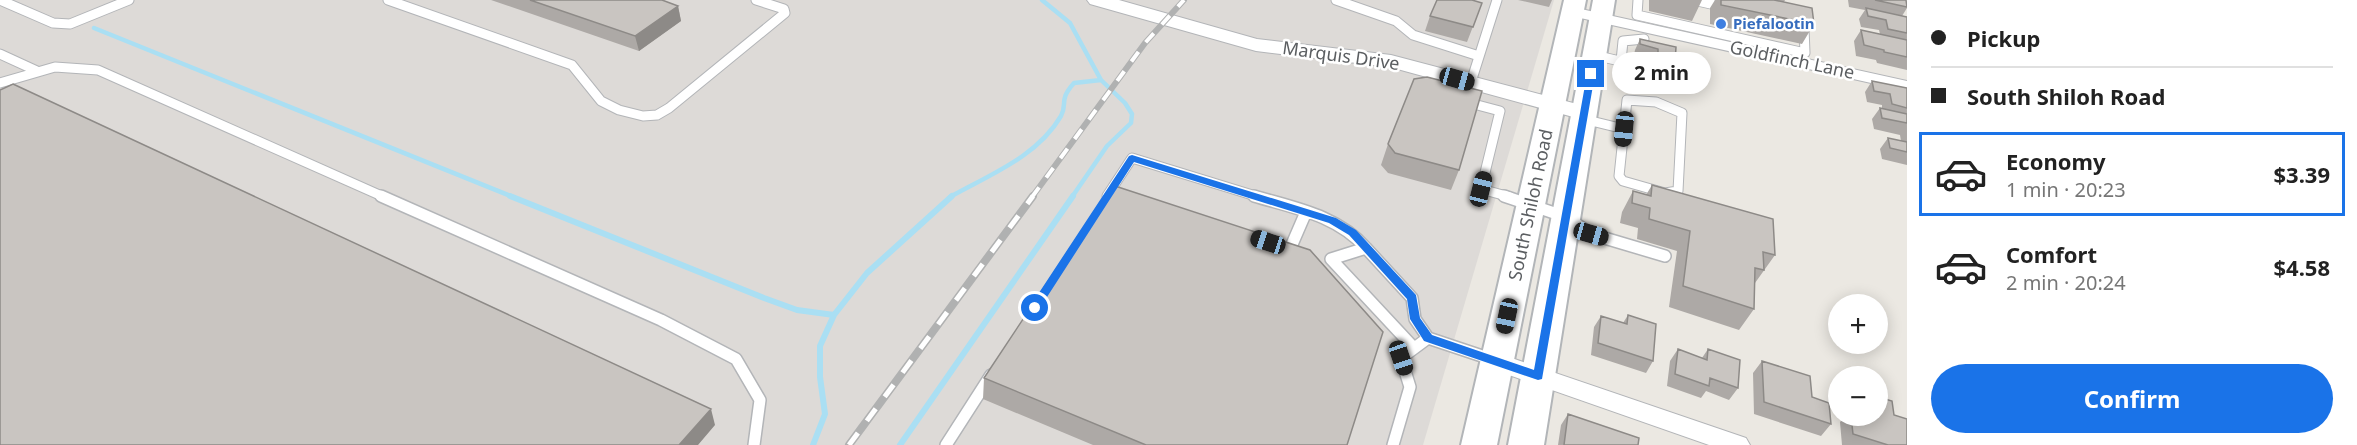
<!DOCTYPE html>
<meta charset="utf-8">
<style>
:root{--surface:#fff;--page:#f2f2f2;--text:#222;--muted:#767676;--line:#e0e0e0;--accent:#1a73e8}
body{margin:0;font-family:"Noto Sans",sans-serif;background:var(--page);color:var(--text);height:100vh;display:flex;flex-direction:column;font-size:22px;white-space:nowrap}
*{box-sizing:border-box;margin:0}
p{font-size:20px;color:var(--muted)}
.icon{flex:none;width:33px;height:33px;fill:none;stroke:currentColor;stroke-width:2;stroke-linecap:round;stroke-linejoin:round}
.map{position:relative;flex:1;overflow:hidden}
.panel{display:flex;flex-direction:column;background:var(--surface);width:450px}
.panel>*{flex:none}
.hud{display:grid;align-content:center;height:132px;padding:0 24px;background:var(--surface)}
.controls{position:absolute;left:1828px;top:294px;display:grid;gap:12px}
.controls a{display:grid;place-items:center;width:60px;height:60px;border-radius:50%;background:var(--surface);box-shadow:0 3px 15px #0003;font-size:30px}
.end{position:absolute;width:27px;height:27px;margin:-14px;border:8px solid #1a73e8;background:#fff;box-shadow:0 0 0 3px #fff}
.from{border-radius:50%}
.bubble{position:absolute;height:42px;border-radius:21px;background:var(--surface);box-shadow:0 3px 15px #0003;font-size:20px;font-weight:700;line-height:42px;text-align:center}
.car{position:absolute;width:18px;height:36px;margin:-18px -9px;border-radius:8px;box-shadow:0 0 4px 2px #0007;background:linear-gradient(#222 24%,#8ab4d8 0 40%,#222 0 76%,#8ab4d8 0 86%,#222 0)}
.hud b{display:flex;align-items:center;gap:21px;height:57px;font-size:22px}
.hud b+b{border-top:2px solid var(--line)}
.hud i{width:15px;height:15px;background:var(--text)}
ul{padding:0;list-style:none}
li{display:flex;align-items:center;gap:18px;height:84px;margin:0 12px 9px;padding:0 12px;border:3px solid transparent;border-radius:0px}
li div{flex:1}
li b{display:block;font-size:22px}
li em{font-style:normal;font-weight:700}
li.active{border-color:var(--accent)}
li>.icon{width:54px;height:54px;stroke-width:1.5}
.primary-button{display:flex;gap:12px;margin-top:auto;padding:12px 24px}
.primary-button a{flex:1;height:69px;border-radius:36px;background:var(--accent);color:#fff;font-size:24px;font-weight:700;line-height:69px;text-align:center}
main{display:flex;flex:1;min-height:0}
.map>svg:first-child{display:block}
.industrial{fill:#dddad7}
.lines{fill:none;stroke-linecap:round;stroke-linejoin:round}
.stream-far1{stroke:#aadff3;stroke-width:4.5}
.stream{stroke:#aadff3;stroke-width:6}
.service-far1-casing{stroke:#b3b5b8;stroke-width:11}
.service-casing{stroke:#b3b5b8;stroke-width:14}
.minor-casing{stroke:#b3b5b8;stroke-width:2}
.tertiary-casing{stroke:#b3b5b8;stroke-width:2}
.secondary-casing{stroke:#b2b5b8;stroke-width:4}
.service-far1{stroke:#fff;stroke-width:9}
.service{stroke:#fff;stroke-width:11}
.minor{fill:#fff;fill-rule:evenodd}
.tertiary{fill:#fff;fill-rule:evenodd}
.secondary{fill:#fff;fill-rule:evenodd}
.rail-far1-casing{stroke:#b0b1b1;stroke-width:6}
.rail-casing{stroke:#b0b1b1;stroke-width:8}
.rail-far1{stroke:#fff;stroke-width:4;stroke-dasharray:12;stroke-linecap:butt}
.rail{stroke:#fff;stroke-width:5;stroke-dasharray:15;stroke-linecap:butt}
.wall{fill:#ada9a6}
.shaded-wall{fill:#8d8a87}
.building{fill:#c9c5c1;stroke:#8d8a87;stroke-width:1.5}
.route{fill:#1a73e8}
.shop-dot{fill:#3f7fe0;stroke:#fff;stroke-width:2}
.labels{text-anchor:middle;stroke-width:5;stroke-linejoin:round;paint-order:stroke}
.far-shop-label{font-size:15px;font-weight:bold;fill:#366cbe;stroke:#fff;text-anchor:start}
.street-label{font-size:18px;fill:#5b5e61;stroke:#fff}
</style>
<main>
<div class="map">
<svg width="1907" height="445" viewBox="0 0 1907 445">
<rect width="100%" height="100%" fill="#ebe8e2"/>
<!-- industrial -->
<path class="industrial" d="M0 0H1554L1423 445H0Z"/>
<g class="lines">
<!-- stream-far1 -->
<path class="stream-far1" d="M1042 0 1070 23 1101 80 1125 103 1132 114 1131 123 1107 146 1072 197
M94 28 513 197
M950 197C989 175 1037 157 1061 116 1068 103 1058 101 1074 83L1101 80"/>
<!-- stream -->
<path class="stream" d="M510 196 764 298 797 310 834 315
M813 445 825 414 820 377V346L834 315 867 273 952 196
M900 445 1073 196"/>
<!-- service-far1 casing -->
<g class="service-far1-casing">
<path id="service-far1" d="M0 0 53 23 70 24 129 0
M388 0 572 65 601 101 619 110 643 116 657 115 669 108 785 13 784 9 756 0
M1336 0 1396 21 1413 35 1479 56
M1638 0 1637 15 1805 53 1804 28
M1693 0 1724 7
M0 54 37 71
M1594 55 1641 66 1642 57
M1621 61 1623 41 1644 39
M1471 82 1497 0
M0 83 55 67 98 70 384 197
M1627 100 1656 102 1682 113 1678 191 1665 193 1623 181 1619 176Z
M1466 102 1500 111 1481 189 1510 197
M1583 119 1624 129
M1107 196 1132 158 1259 197"/>
</g>
<!-- service casing -->
<g class="service-casing">
<path id="service" d="M381 196 661 320 736 359 760 400 754 445
M1254 196C1294 208 1337 215 1366 248
M1504 196 1566 217 1591 234 1665 256
M1282 247 1290 249 1306 212
M1414 348 1331 259 1366 248 1412 298 1415 319 1428 338
M946 445 991 375
M1393 445 1410 387 1401 358 1428 338 1494 360"/>
</g>
<!-- minor casing -->
<g class="minor-casing">
<path id="minor" d="M1572 7 1907 81V91L1567 15 1564 12 1567 9Z
M1497 353 1746 438 1750 445H1709L1489 368 1486 362 1489 356Z"/>
</g>
<!-- tertiary casing -->
<g class="tertiary-casing">
<path id="tertiary" d="M1087 0H1119L1257 39 1391 55 1592 108 1595 113 1592 118 1584 120 1390 67 1256 51 1090 4Z"/>
</g>
<!-- secondary casing -->
<g class="secondary-casing">
<path id="secondary" d="M1564 0H1586L1497 445H1461Z
M1593 0H1615L1544 445H1508Z"/>
</g>
<!-- service-far1 -->
<use href="#service-far1" class="service-far1"/>
<!-- service -->
<use href="#service" class="service"/>
<!-- minor -->
<use href="#minor" class="minor"/>
<!-- tertiary -->
<use href="#tertiary" class="tertiary"/>
<!-- secondary -->
<use href="#secondary" class="secondary"/>
<!-- rail-far1 casing -->
<g class="rail-far1-casing">
<path id="rail-far1" d="M1032 197 1145 43 1184 0"/>
</g>
<!-- rail casing -->
<g class="rail-casing">
<path id="rail" d="M849 445 1033 196"/>
</g>
<!-- rail-far1 -->
<use href="#rail-far1" class="rail-far1"/>
<!-- rail -->
<use href="#rail" class="rail"/>
</g>
<!-- wall -->
<path class="wall" d="M491 0H662L678 6 681 21 639 51Z
M1518 0H1552L1549 7Z
M1649 0H1702L1692 21 1649 11Z
M1715 0H1785L1784 2 1814 24 1802 44 1710 24V8Z
M1848 0H1906L1907 8 1902 16 1907 17V70L1877 63 1876 60 1856 56 1854 41 1861 30 1880 34 1879 30 1861 27 1859 19 1865 10 1849 7Z
M1482 3 1467 42 1425 31 1430 16Z
M1640 39 1676 47 1675 63 1669 74 1652 70 1653 59 1634 55 1635 50Z
M1872 81 1907 88V165L1882 159 1880 149 1888 138 1901 141 1900 135 1874 129 1872 119 1880 108H1882V105L1867 102 1865 92Z
M1388 144 1459 170 1451 190 1388 173 1381 165Z
M1652 185 1775 255 1755 283 1754 309 1739 330 1669 307 1677 251 1637 239 1638 228 1620 223 1622 212 1633 191 1646 195Z
M1628 315 1653 361 1646 373 1591 355 1594 327 1601 316 1623 323Z
M1678 349 1702 358 1708 349 1738 388 1729 400 1706 391 1701 398 1667 386 1670 361Z
M1762 361 1812 397 1831 424 1821 436 1754 414 1753 373Z
M984 378 1347 445H1093L983 399Z
M1568 414 1638 445H1558L1561 425Z
M1894 415 1907 445H1842L1840 422 1846 416Z"/>
<!-- shaded-wall -->
<path class="shaded-wall" d="M678 6 681 21 639 51 635 36Z
M711 409 715 425 698 445H679Z"/>
<!-- building -->
<path class="building" d="M530 0H662L678 6 635 36Z
M1437 0H1472L1482 3 1473 27 1430 16Z
M1721 0H1774L1812 8 1814 24 1721 5Z
M1875 0H1906L1907 7Z
M1866 8 1907 17V33L1888 29 1886 20 1868 16Z
M1861 30 1907 40V57L1884 52V50L1864 45Z
M1640 39 1676 47 1675 63 1658 59V49L1640 44Z
M1427 77 1482 91 1459 170 1395 153 1388 144 1414 79Z
M1872 81 1907 88V108L1892 104 1890 94 1874 91Z
M13 84 711 409 679 445H0V90Z
M1880 108 1907 114V123L1882 118Z
M1888 138 1907 142V152L1890 148Z
M1112 185 1310 250 1383 332 1347 445H1146L984 378Z
M1652 185 1773 219 1775 255 1763 252 1764 270 1755 268 1754 309 1683 286 1690 231 1649 219 1650 208 1632 203 1633 191 1651 196Z
M1628 315 1656 324 1653 361 1598 343 1601 316 1627 324Z
M1678 349 1707 360 1708 349 1740 360 1738 388 1710 378 1709 386 1675 374Z
M1762 361 1810 376 1812 397 1829 403 1831 424 1764 402Z
M1878 397 1892 401 1894 415 1907 419V445H1888L1853 434 1851 416H1878Z
M1568 414 1639 438 1638 445H1564Z"/>
<!-- route -->
<path class="route" d="M1591 72 1595 74 1542 379 1538 380 1424 341 1410 319 1407 299 1349 235 1329 223 1134 162 1038 311 1035 312 1029 308 1129 156 1132 155 1336 218 1356 230 1416 295 1420 318 1432 335 1534 370 1587 74Z"/>
<!-- markers -->
<circle class="shop-dot" cx="1721" cy="24" r="6"/>
<g class="labels">
<!-- far-shop labels -->
<g class="far-shop-label">
<text x="1733" y="29">Piefalootin</text>
</g>
<!-- street labels -->
<g class="street-label">
<text transform="translate(1341 56) rotate(8)" y="6">Marquis Drive</text>
<text transform="translate(1792 60) rotate(12)" y="6">Goldfinch Lane</text>
<text transform="translate(1531 205) rotate(-78)" y="6">South Shiloh Road</text>
</g>
</g>
</svg>
<div class="controls">
<a>+</a>
<a>−</a>
</div>
<i class="end from" style="left:1035px;top:308px"></i>
<i class="end" style="left:1591px;top:74px"></i>
<div class="bubble" style="left:1612px;top:52px;width:99px">2 min</div>
<i class="car" style="left:1457px;top:79px;rotate:106deg"></i>
<i class="car" style="left:1624px;top:129px;rotate:186deg"></i>
<i class="car" style="left:1481px;top:189px;rotate:14deg"></i>
<i class="car" style="left:1591px;top:234px;rotate:106deg"></i>
<i class="car" style="left:1268px;top:242px;rotate:288deg"></i>
<i class="car" style="left:1507px;top:316px;rotate:192deg"></i>
<i class="car" style="left:1401px;top:358px;rotate:161deg"></i>
</div>
<section class="panel">
<div class="hud">
<b><i class="from"></i>Pickup</b>
<b><i></i>South Shiloh Road</b>
</div>
<ul>
<li class="active"><svg class="icon" aria-label="car" viewBox="0 0 24 24"><path d="M5 17H2v-5l4-1 3-4h7l3 4 3 1v5h-3M9 17h6M6 11h13"/><circle cx="7" cy="17" r="2"/><circle cx="17" cy="17" r="2"/></svg><div><b>Economy</b><p>1 min · 20:23</p></div><em>$3.39</em></li>
<li><svg class="icon" aria-label="car" viewBox="0 0 24 24"><path d="M5 17H2v-5l4-1 3-4h7l3 4 3 1v5h-3M9 17h6M6 11h13"/><circle cx="7" cy="17" r="2"/><circle cx="17" cy="17" r="2"/></svg><div><b>Comfort</b><p>2 min · 20:24</p></div><em>$4.58</em></li>
</ul>
<div class="primary-button"><a>Confirm</a></div>
</section>
</main>
